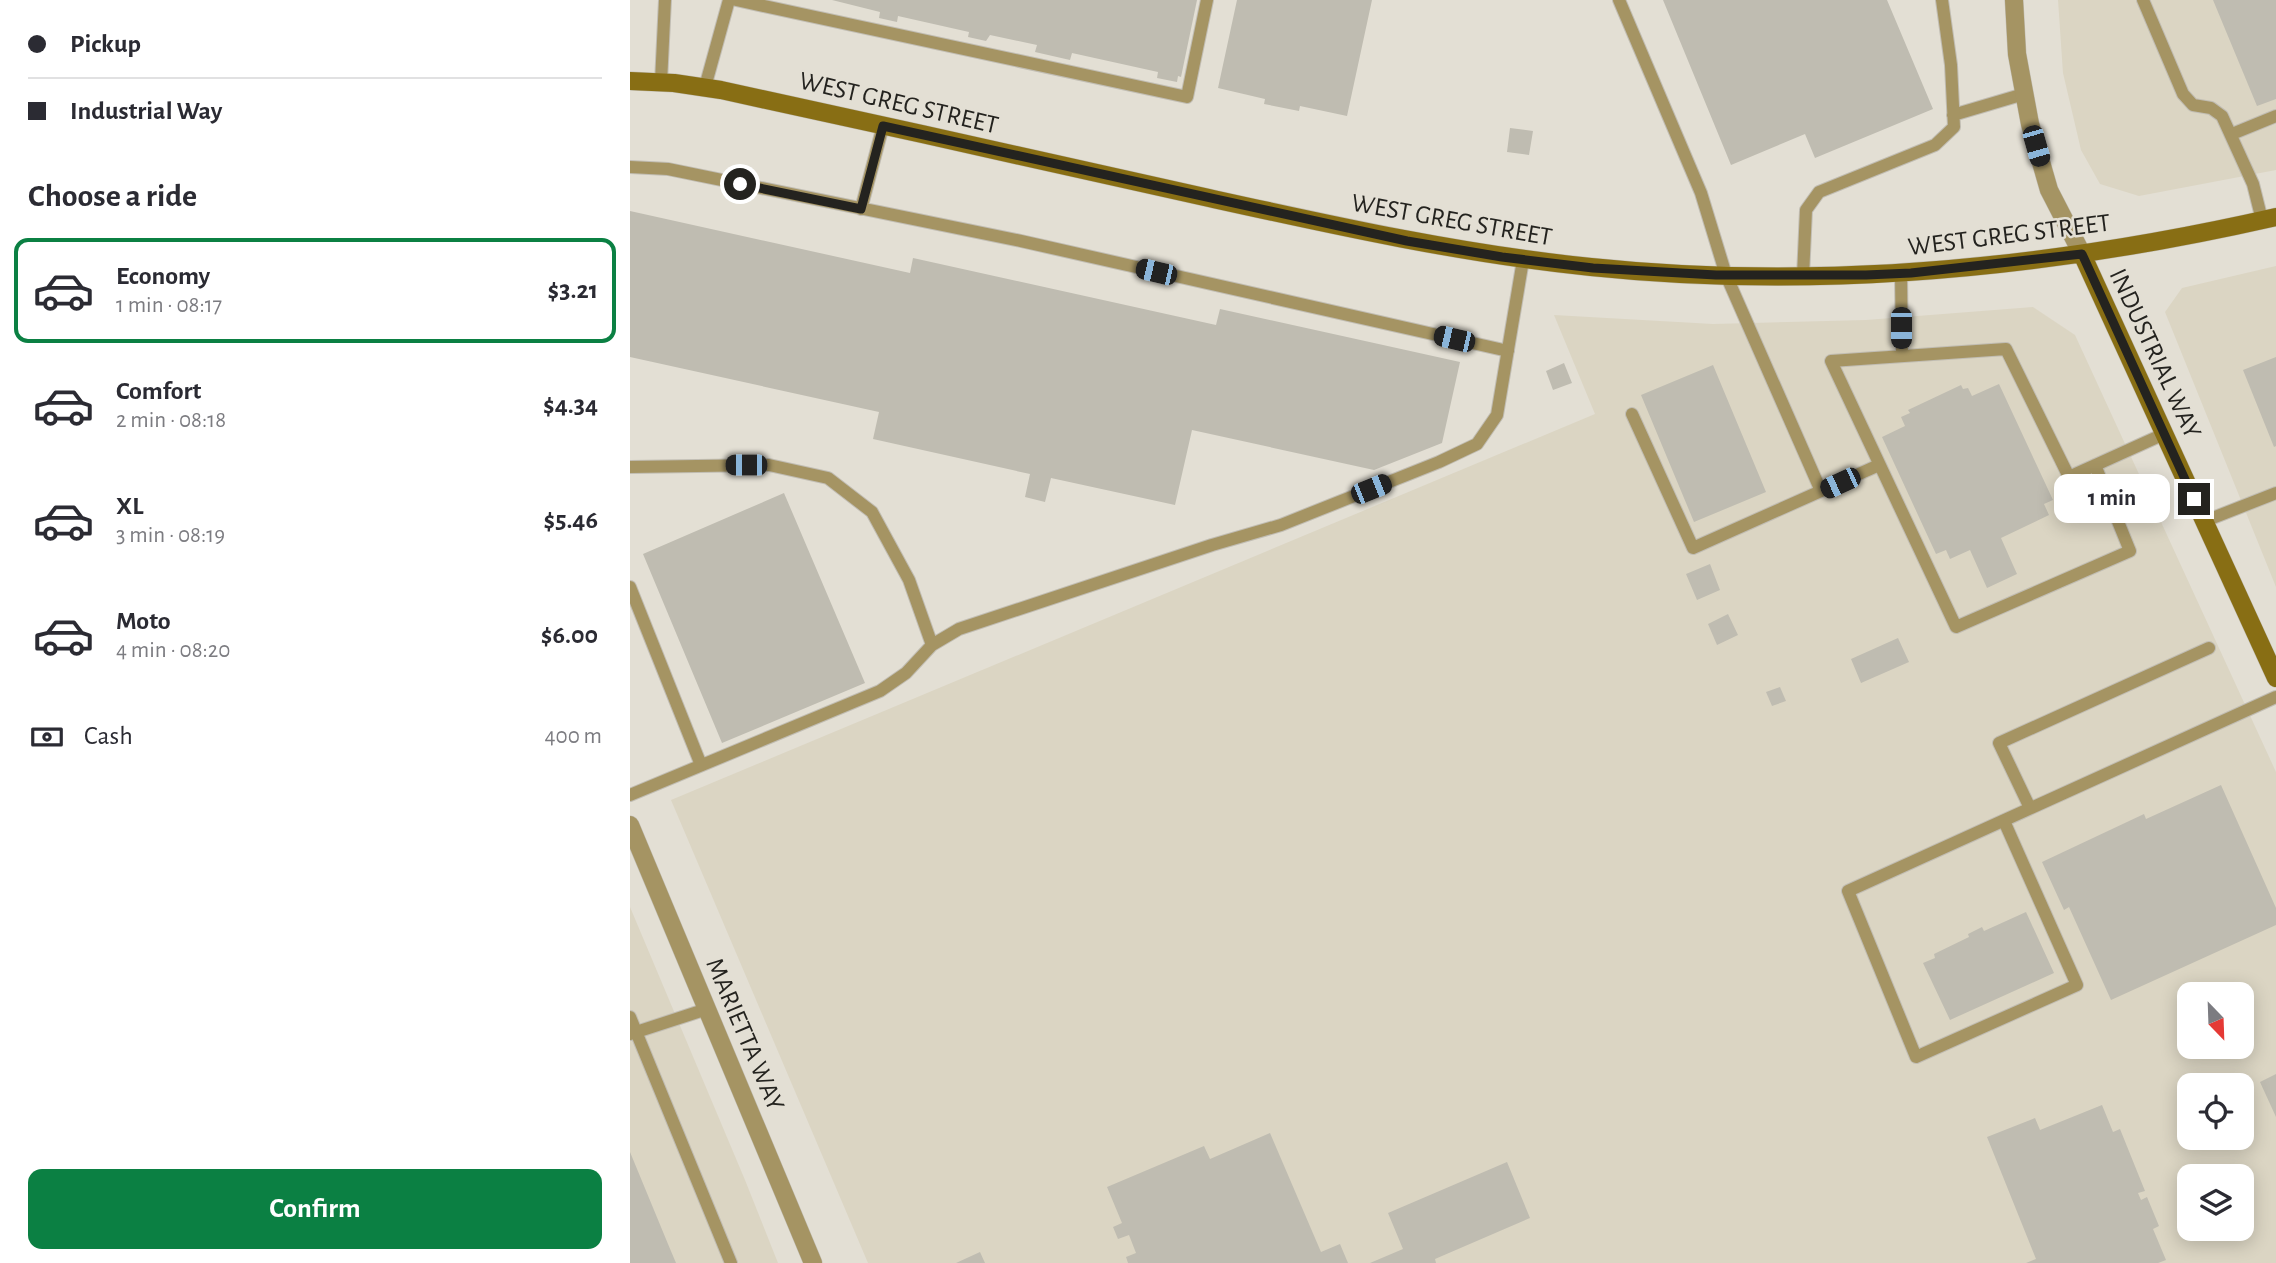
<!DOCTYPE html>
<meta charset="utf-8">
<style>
:root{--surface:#fff;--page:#f2f2f3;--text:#2b2b33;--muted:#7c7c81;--line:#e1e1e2;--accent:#0b8043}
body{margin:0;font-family:"Alegreya Sans",sans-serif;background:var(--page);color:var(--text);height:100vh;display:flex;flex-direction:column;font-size:26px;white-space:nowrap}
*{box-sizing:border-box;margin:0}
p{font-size:23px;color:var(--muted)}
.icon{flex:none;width:38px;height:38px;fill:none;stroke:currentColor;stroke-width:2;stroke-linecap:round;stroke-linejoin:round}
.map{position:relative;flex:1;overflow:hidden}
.sheet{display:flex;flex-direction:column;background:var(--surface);width:630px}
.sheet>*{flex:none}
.top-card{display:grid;align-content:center;height:154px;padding:0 28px;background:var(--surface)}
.needle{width:46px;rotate:157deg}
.tools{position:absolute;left:1547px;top:982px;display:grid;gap:14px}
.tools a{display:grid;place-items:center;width:77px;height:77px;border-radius:14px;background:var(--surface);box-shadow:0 4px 18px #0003;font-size:35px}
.end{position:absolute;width:32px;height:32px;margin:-16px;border:9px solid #24231f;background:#fff;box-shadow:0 0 0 4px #fff}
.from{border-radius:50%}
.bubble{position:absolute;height:49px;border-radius:14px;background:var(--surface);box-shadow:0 4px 18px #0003;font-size:23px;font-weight:600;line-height:49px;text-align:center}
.car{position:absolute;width:21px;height:42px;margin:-21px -10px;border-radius:9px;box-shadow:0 0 5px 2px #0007;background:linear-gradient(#222 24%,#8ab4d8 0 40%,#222 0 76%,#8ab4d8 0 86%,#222 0)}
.top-card b{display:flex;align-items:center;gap:24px;height:66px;font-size:26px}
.top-card b+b{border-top:2px solid var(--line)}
.top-card i{width:18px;height:18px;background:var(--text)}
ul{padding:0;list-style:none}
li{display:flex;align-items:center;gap:21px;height:105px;margin:0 14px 10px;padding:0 14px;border:4px solid transparent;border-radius:14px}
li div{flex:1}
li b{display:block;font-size:26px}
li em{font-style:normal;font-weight:600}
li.on{border-color:var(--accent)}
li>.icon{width:63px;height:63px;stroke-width:1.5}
h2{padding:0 28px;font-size:32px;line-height:84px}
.pay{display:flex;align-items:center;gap:18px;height:77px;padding:0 28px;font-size:26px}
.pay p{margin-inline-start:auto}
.action{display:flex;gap:14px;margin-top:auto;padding:14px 28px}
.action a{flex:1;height:80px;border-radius:14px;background:var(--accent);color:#fff;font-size:28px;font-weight:600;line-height:80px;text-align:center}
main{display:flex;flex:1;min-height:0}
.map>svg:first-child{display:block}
.built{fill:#dbd5c3;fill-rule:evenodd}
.building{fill:#bfbcb1}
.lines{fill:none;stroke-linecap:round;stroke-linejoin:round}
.lane-casing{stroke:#c1bdb3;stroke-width:14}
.street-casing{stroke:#c1bdb3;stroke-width:19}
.secondary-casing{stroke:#c1bdb3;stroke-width:19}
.lane{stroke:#a59463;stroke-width:12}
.street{stroke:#a59463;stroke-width:18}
.secondary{stroke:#886e14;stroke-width:18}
.route{stroke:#24231f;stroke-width:9}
.labels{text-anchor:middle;stroke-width:5;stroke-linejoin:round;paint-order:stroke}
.street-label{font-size:26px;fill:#24231f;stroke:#e3dfd4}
</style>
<main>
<section class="sheet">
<div class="top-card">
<b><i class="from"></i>Pickup</b>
<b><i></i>Industrial Way</b>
</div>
<h2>Choose a ride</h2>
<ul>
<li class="on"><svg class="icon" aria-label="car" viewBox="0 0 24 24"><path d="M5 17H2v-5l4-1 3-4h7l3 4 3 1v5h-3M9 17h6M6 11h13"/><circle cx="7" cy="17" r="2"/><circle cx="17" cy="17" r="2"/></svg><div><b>Economy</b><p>1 min · 08:17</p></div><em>$3.21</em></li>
<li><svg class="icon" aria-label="car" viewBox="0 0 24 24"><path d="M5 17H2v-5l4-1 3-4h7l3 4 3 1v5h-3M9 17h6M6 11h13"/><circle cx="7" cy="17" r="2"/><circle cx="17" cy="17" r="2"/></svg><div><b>Comfort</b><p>2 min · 08:18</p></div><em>$4.34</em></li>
<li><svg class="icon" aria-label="car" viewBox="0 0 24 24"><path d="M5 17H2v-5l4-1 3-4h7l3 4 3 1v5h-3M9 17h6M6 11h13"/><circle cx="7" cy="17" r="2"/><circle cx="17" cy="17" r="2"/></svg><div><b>XL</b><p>3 min · 08:19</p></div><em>$5.46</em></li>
<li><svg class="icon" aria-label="car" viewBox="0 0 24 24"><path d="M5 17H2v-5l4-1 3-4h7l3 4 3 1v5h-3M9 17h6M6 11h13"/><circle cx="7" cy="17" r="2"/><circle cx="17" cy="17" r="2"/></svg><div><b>Moto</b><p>4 min · 08:20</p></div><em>$6.00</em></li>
</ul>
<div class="pay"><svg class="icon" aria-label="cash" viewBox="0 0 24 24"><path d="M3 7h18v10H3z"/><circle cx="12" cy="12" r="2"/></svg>Cash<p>400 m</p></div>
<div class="action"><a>Confirm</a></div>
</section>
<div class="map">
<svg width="1646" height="1263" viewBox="0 0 1646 1263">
<rect width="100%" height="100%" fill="#e3dfd4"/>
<!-- built -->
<path class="built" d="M1428 0H1646V170L1509 196 1470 184 1451 150 1433 73Z
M1646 266V587L1535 312 1552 288Z
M1403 307 1445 335 1646 772V1263H238L41 800 965 414 924 315 1083 324 1236 320ZM1559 994H1612V1046H1559ZM1559 1085H1612V1138H1559ZM1559 1176H1612V1228H1559Z
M0 907 115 1180 148 1263H0Z"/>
<!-- building -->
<path class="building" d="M202 0H567L551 77 548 76 547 82 527 78 528 72 442 53 440 60 405 52 407 45 360 35 356 41 338 37 339 32 268 16 267 22 249 18 250 12Z
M607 0H742L717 116 670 106 669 111 634 104 635 99 588 88Z
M1033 0H1257L1303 109 1185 158 1175 134 1101 165Z
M1583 0H1646V99L1627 106Z
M880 128 903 131 899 155 877 152Z
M0 211 280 273 283 258 586 325 590 309 830 362 812 443 744 470 562 430 545 505 421 478 415 502 395 497 400 474 243 439 249 412 0 357Z
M1646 357V446L1644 447 1613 370Z
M934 363 942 383 923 390 916 371Z
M1083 365 1136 492 1064 522 1011 395Z
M1369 384 1423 500 1414 504 1419 515 1371 538 1387 574 1357 588 1340 550 1320 559 1316 550 1306 554 1252 437 1275 426 1271 417 1280 413 1278 410 1331 385 1333 389 1338 388 1342 396Z
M154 493 235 683 92 743 13 554Z
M1080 564 1090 590 1067 600 1056 574Z
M1098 614 1108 635 1087 645 1078 624Z
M1268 638 1279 662 1231 683 1221 659Z
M1150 687 1156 701 1142 706 1136 692Z
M1591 785 1646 908V925L1481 1000 1439 907 1434 910 1412 862 1514 814 1516 819Z
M1396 912 1424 973 1320 1020 1293 963 1305 958 1304 954 1339 937 1338 934 1352 927 1354 931Z
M1646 1074V1117L1630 1082Z
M1472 1105 1483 1132 1490 1129 1515 1191 1508 1193 1511 1200 1517 1197 1529 1226 1523 1229 1536 1260 1528 1263H1396L1406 1259 1357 1137 1405 1118 1410 1130Z
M640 1133 691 1252 710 1244 718 1263H498L496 1257 506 1253 499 1235 488 1239 483 1227 492 1223 477 1187 574 1146 580 1159Z
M0 1152 38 1244 46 1263H0Z
M877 1162 900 1218 805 1259 806 1263H740L773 1249 758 1213Z
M350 1252 355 1263H326Z"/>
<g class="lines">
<!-- lane casing -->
<g class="lane-casing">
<path id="lane" d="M106 0 557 97 577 0
M989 0 1071 193 1096 275 1191 491 1063 548 1002 414
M1513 0 1553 94 1563 105 1581 108 1592 116 1623 184 1632 220
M31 82 35 0
M75 87 99 0
M1323 115 1394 94
M1602 134 1646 116
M0 167 38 169 391 241 878 351
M231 209 253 126
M1271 273 1272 356
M1173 276 1176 210 1189 192 1305 145 1324 127 1321 65 1312 0
M1465 465 1500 551 1326 627 1201 361 1376 349 1439 477 1534 434
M0 467 139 465 198 478 242 512 279 580 302 645
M1191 491 1249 465
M1575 521 1646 493
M0 587 71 765
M0 795 250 691 276 673 302 645 329 629 582 545 651 525 809 462 847 444 867 415 893 260
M1400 808 1369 743 1579 648
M1374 821 1447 985 1286 1057 1218 891 1646 697
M0 1017 101 1263
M0 1034 77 1009"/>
</g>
<!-- street casing -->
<g class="street-casing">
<path id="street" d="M1384 0 1387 54 1400 124 1419 190 1452 254
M0 825 183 1263"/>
</g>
<!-- secondary casing -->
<g class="secondary-casing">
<path id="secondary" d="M0 81 44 83 91 90C254 125 416 162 579 198 706 226 832 254 961 267 1190 291 1422 268 1646 217
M1452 254 1646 678"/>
</g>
<!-- lane -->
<use href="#lane" class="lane"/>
<!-- street -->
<use href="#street" class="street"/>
<!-- secondary -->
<use href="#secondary" class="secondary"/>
</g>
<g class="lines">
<!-- route -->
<path class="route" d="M110 184 231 209 253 126 777 241 872 257 963 268 1086 275H1236L1281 273 1452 254 1564 499"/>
</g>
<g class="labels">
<!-- street labels -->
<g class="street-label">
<text transform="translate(269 102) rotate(13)" y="9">WEST GREG STREET</text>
<text transform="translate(822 219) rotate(10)" y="9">WEST GREG STREET</text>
<text transform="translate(1379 234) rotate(-7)" y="9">WEST GREG STREET</text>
<text transform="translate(1526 353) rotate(65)" y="9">INDUSTRIAL WAY</text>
<text transform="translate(116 1034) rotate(67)" y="9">MARIETTA WAY</text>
</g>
</g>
</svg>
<div class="tools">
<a><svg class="needle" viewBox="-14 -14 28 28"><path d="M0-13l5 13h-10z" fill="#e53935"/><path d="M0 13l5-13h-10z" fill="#7c7c81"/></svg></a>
<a><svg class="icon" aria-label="locate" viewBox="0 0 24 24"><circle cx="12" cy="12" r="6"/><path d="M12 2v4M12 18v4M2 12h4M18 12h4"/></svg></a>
<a><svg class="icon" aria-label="layers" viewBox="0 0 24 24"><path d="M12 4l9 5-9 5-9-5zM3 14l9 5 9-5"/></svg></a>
</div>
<i class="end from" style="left:110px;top:184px"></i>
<i class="end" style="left:1564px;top:499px"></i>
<div class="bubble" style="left:1424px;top:474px;width:116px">1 min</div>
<i class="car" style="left:1406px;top:146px;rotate:164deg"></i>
<i class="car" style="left:526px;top:272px;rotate:283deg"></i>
<i class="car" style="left:1271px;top:328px;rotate:180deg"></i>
<i class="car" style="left:824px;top:339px;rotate:283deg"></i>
<i class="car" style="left:116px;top:465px;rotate:270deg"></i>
<i class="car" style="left:1210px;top:483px;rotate:245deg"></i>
<i class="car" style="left:741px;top:489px;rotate:68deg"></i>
</div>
</main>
